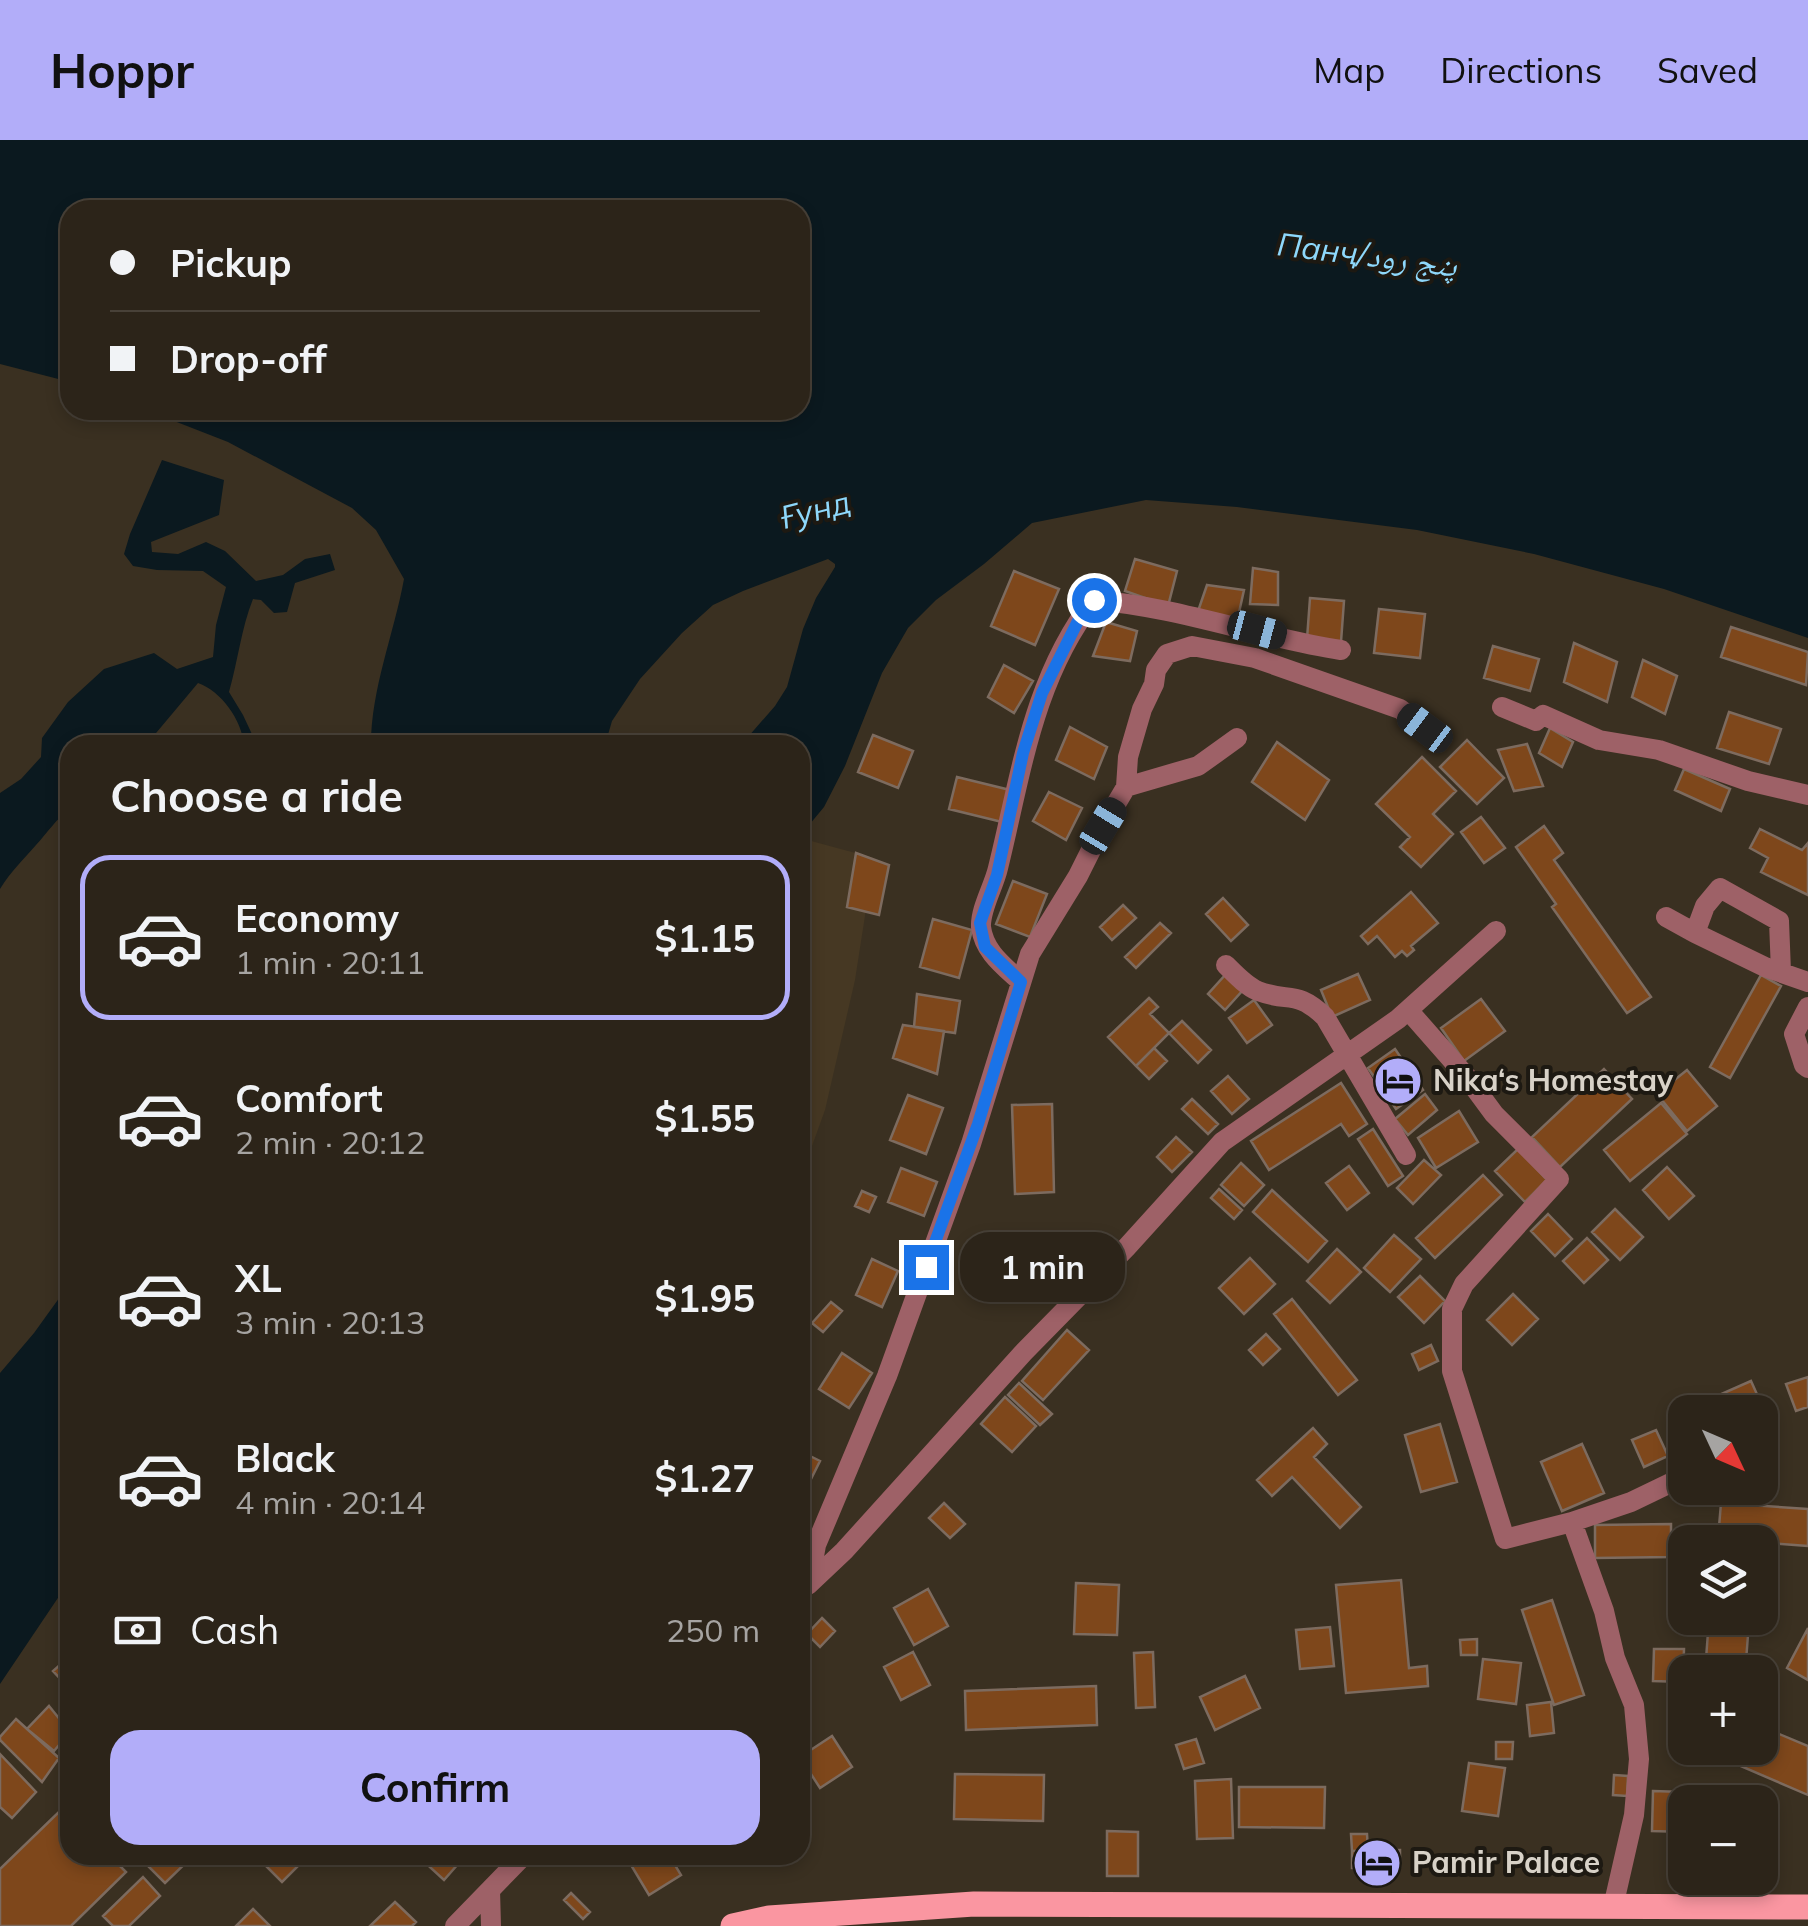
<!DOCTYPE html>
<meta charset="utf-8">
<style>
:root{--surface:#2c2419;--page:#383026;--text:#f1f3f6;--muted:#a6a4a2;--line:#484138;--accent:#b2adf9}
body{margin:0;font-family:Mulish,"Noto Naskh Arabic",sans-serif;background:var(--page);color:var(--text);height:100vh;display:flex;flex-direction:column;font-size:38px;white-space:nowrap}
*{box-sizing:border-box;margin:0}
p{font-size:32px;color:var(--muted)}
.icon{flex:none;width:55px;height:55px;fill:none;stroke:currentColor;stroke-width:2;stroke-linecap:round;stroke-linejoin:round}
.map{position:relative;flex:1;overflow:hidden}
.panel{position:absolute;left:60px;top:595px;width:750px;height:1130px;display:flex;flex-direction:column;background:var(--surface);border-radius:30px;box-shadow:0 5px 15px #0003,0 0 0 2px var(--line)}
.panel>*{flex:none}
.banner{position:absolute;left:60px;top:60px;width:750px;height:220px;border-radius:30px;box-shadow:0 5px 15px #0003,0 0 0 2px var(--line);display:grid;align-content:center;height:220px;padding:0 50px;background:var(--surface)}
.needle{width:65px;rotate:134deg}
.fabs{position:absolute;left:1668px;top:1255px;display:grid;gap:20px}
.fabs a{display:grid;place-items:center;width:110px;height:110px;border-radius:20px;background:var(--surface);box-shadow:0 5px 15px #0003,0 0 0 2px var(--line);font-size:50px}
.end{position:absolute;width:45px;height:45px;margin:-22px;border:12px solid #1a73e8;background:#fff;box-shadow:0 0 0 5px #fff}
.from{border-radius:50%}
.bubble{position:absolute;height:70px;border-radius:30px;background:var(--surface);box-shadow:0 5px 15px #0003,0 0 0 2px var(--line);font-size:32px;font-weight:700;line-height:70px;text-align:center}
.car{position:absolute;width:30px;height:60px;margin:-30px -15px;border-radius:12px;box-shadow:0 0 8px 2px #0007;background:linear-gradient(#222 24%,#8ab4d8 0 40%,#222 0 76%,#8ab4d8 0 86%,#222 0)}
.banner b{display:flex;align-items:center;gap:35px;height:95px;font-size:38px}
.banner b+b{border-top:2px solid var(--line)}
.banner i{width:25px;height:25px;background:var(--text)}
ul{padding:0;list-style:none}
li{display:flex;align-items:center;gap:30px;height:165px;margin:0 20px 15px;padding:0 30px;border:5px solid transparent;border-radius:30px}
li div{flex:1}
li b{display:block;font-size:38px}
li em{font-style:normal;font-weight:700}
li.selected{border-color:var(--accent)}
li>.icon{width:90px;height:90px;stroke-width:1.5}
h2{padding:0 50px;font-size:45px;line-height:120px}
.pay{display:flex;align-items:center;gap:25px;height:110px;padding:0 50px;font-size:38px}
.pay p{margin-inline-start:auto}
.button{display:flex;gap:20px;margin-top:auto;padding:20px 50px}
.button a{flex:1;height:115px;border-radius:30px;background:var(--accent);color:#111;font-size:40px;font-weight:700;line-height:115px;text-align:center}
header{display:flex;align-items:center;gap:60px;box-sizing:border-box;height:140px;padding:0 50px;background:var(--accent);color:#111}
header strong{font-size:48px}
nav{display:flex;gap:55px;margin-inline-start:auto;font-size:35px}
.map>svg:first-child{display:block}
.built{fill:#463823}
.water{fill:#0b191f}
.building{fill:#7e471b;stroke:#7d6b5f;stroke-width:2.5}
.lines{fill:none;stroke-linecap:round;stroke-linejoin:round}
.minor{stroke:#9e6167;stroke-width:20}
.major{stroke:#fa96a1;stroke-width:25}
.route{stroke:#1a73e8;stroke-width:12}
.labels{text-anchor:middle;stroke-width:8;stroke-linejoin:round;paint-order:stroke}
.poi-label{font-size:30px;font-weight:bold;fill:#d8d2c8;stroke:#1d1912;text-anchor:start}
.water-label{font-size:32px;font-style:italic;fill:#8ed8fb;stroke:#1d1912}
</style>
<header>
<strong>Hoppr</strong>
<nav><a>Map</a><a>Directions</a><a>Saved</a></nav>
</header>
<div class="map">
<svg width="1808" height="1786" viewBox="0 0 1808 1786">
<rect width="100%" height="100%" fill="#3a3021"/>
<!-- built -->
<path class="built" d="M800 698 874 718 855 840 825 970 800 1039Z"/>
<!-- water -->
<path class="water" d="M0 0H1808V498L1664 449 1534 414 1417 390 1237 367 1146 360 1032 383 984 424 936 460 908 488 882 533 845 626 824 667 800 696V605H741L775 566 787 547 803 489 816 458 835 427V424L828 419 743 451 713 465 682 493 640 539 612 581 605 605H371C371 549 394 494 404 439L376 390 352 368 228 302 146 270H800V70H70V242L0 224Z
M162 320 224 340 219 375 151 402 152 412 178 414 206 402 225 411 256 441 283 435 305 419 330 414 335 430 295 443 287 472 274 473 261 460 253 459C241 489 238 521 229 552L243 575 257 605H244C242 580 221 551 198 543L146 605H70V669C56 679 48 692 36 705 22 721 12 730 0 749V653L21 639 41 617 42 598 68 562 104 529 154 513 177 529 213 517 216 485 226 447 203 431 157 430 133 426 124 414 130 394Z
M70 1143V1440L0 1544V1233L34 1193Z"/>
<!-- building -->
<path class="building" d="M1135 419 1177 431 1168 466 1125 451Z
M1253 428 1278 432V465L1250 464Z
M1014 431 1059 449 1035 505 991 486Z
M1207 445 1244 450 1236 486 1196 477Z
M1310 458 1344 461 1341 502 1307 499Z
M1379 469 1425 474 1420 518 1374 513Z
M1106 482 1137 491 1130 521 1093 516Z
M1731 487 1808 512 1806 545 1721 517Z
M1574 503 1617 522 1607 562 1564 542Z
M1493 506 1539 519 1530 551 1484 538Z
M1643 520 1677 536 1665 574 1632 557Z
M1004 525 1033 541 1014 573 988 557Z
M1729 572 1781 589 1769 624 1717 608Z
M1070 587 1107 607 1094 639 1056 620Z
M1550 588 1573 602 1562 627 1539 613Z
M873 595 913 611 898 648 858 632Z
M1467 600 1504 638 1477 664 1440 627Z
M1277 602 1329 640 1305 680 1252 642Z
M1527 604 1543 646 1514 651 1498 610Z
M1422 617 1456 651 1433 674 1453 694 1421 727 1400 707 1410 697 1376 664Z
M1684 629 1730 649 1721 671 1675 650Z
M957 637 1010 650 1002 682 949 669Z
M1049 652 1082 668 1066 700 1033 681Z
M1481 677 1505 708 1484 723 1461 692Z
M1544 686 1563 713 1554 720 1651 857 1627 873 1552 767 1556 764 1516 707Z
M1760 689 1802 710 1808 703V755L1761 732 1768 718 1750 708Z
M856 713 889 725 879 775 847 767Z
M1013 741 1047 754 1030 797 996 784Z
M1411 752 1438 783 1411 806 1414 810 1407 816 1402 811 1395 817 1377 796 1368 804 1361 796Z
M1223 758 1248 785 1231 801 1206 774Z
M1123 765 1136 778 1112 800 1100 787Z
M933 779 972 790 959 838 920 827Z
M1160 783 1171 793 1136 828 1125 817Z
M1226 834 1243 850 1225 870 1208 854Z
M1358 834 1370 860 1332 877 1321 850Z
M1761 835 1781 846 1730 938 1710 927Z
M917 854 960 861 955 893 914 887Z
M1149 858 1158 867 1150 874 1169 893 1136 926 1108 897Z
M1481 859 1505 891 1464 921 1441 888Z
M1254 860 1272 885 1247 903 1229 878Z
M1182 881 1211 910 1198 923 1169 893Z
M903 885 944 891 937 934 893 918Z
M1154 908 1167 921 1149 939 1136 926Z
M1395 909 1423 950 1396 969 1368 928Z
M1604 929 1632 959 1560 1027 1532 997Z
M1687 930 1717 966 1687 991 1657 954Z
M1228 936 1249 959 1232 974 1211 951Z
M1341 943 1367 984 1349 996 1341 984 1269 1030 1251 1001Z
M1425 954 1437 970 1408 995 1395 979Z
M908 955 943 968 926 1014 890 1000Z
M1192 959 1218 984 1208 994 1182 969Z
M1661 963 1687 994 1630 1041 1604 1010Z
M1052 964 1054 1052 1015 1054 1012 965Z
M1459 971 1478 1002 1436 1028 1418 998Z
M1373 989 1403 1036 1388 1046 1358 999Z
M1176 997 1192 1012 1172 1032 1157 1017Z
M1518 1009 1547 1040 1525 1062 1495 1031Z
M1424 1020 1441 1035 1413 1064 1397 1048Z
M1241 1023 1264 1045 1244 1066 1221 1045Z
M1349 1026 1369 1053 1347 1070 1326 1043Z
M1667 1027 1694 1056 1669 1079 1643 1050Z
M901 1028 937 1042 924 1076 888 1062Z
M1483 1035 1502 1055 1435 1118 1416 1098Z
M1219 1049 1242 1070 1234 1079 1211 1058Z
M1272 1050 1327 1101 1308 1122 1253 1072Z
M862 1051 876 1057 869 1072 855 1066Z
M1615 1069 1643 1097 1620 1120 1592 1092Z
M1548 1074 1572 1099 1555 1116 1531 1091Z
M1394 1095 1421 1119 1390 1152 1364 1128Z
M1587 1098 1608 1120 1584 1143 1563 1121Z
M1337 1109 1361 1132 1330 1163 1307 1141Z
M1250 1118 1275 1144 1244 1174 1219 1148Z
M872 1119 898 1131 882 1167 856 1155Z
M1420 1136 1445 1161 1424 1183 1398 1157Z
M1513 1154 1538 1179 1512 1205 1487 1180Z
M1292 1159 1357 1240 1338 1255 1274 1174Z
M831 1162 842 1171 823 1192 812 1183Z
M1067 1190 1089 1210 1043 1260 1022 1241Z
M1266 1194 1280 1209 1263 1225 1249 1210Z
M1431 1205 1438 1221 1419 1230 1412 1214Z
M842 1213 872 1233 849 1268 819 1249Z
M1808 1237V1267L1796 1271 1786 1244Z
M1751 1241 1764 1270 1758 1272H1708L1703 1262Z
M1019 1243 1052 1274 1040 1285 1008 1255Z
M1005 1257 1036 1286 1012 1312 981 1284Z
M1440 1284 1457 1342 1421 1352 1405 1295Z
M1313 1288 1327 1304 1314 1317 1361 1367 1340 1388 1292 1337 1272 1356 1257 1340Z
M1656 1290 1668 1316 1644 1327 1632 1300Z
M1582 1304 1604 1353 1562 1371 1541 1322Z
M800 1311 820 1321 800 1361Z
M944 1363 965 1384 950 1398 929 1378Z
M1721 1363 1808 1369V1406L1718 1399Z
M1671 1384V1417L1595 1418V1385Z
M1401 1440 1409 1528 1427 1526 1428 1546 1346 1553 1336 1445Z
M1076 1443 1119 1445 1117 1495 1074 1494Z
M928 1449 948 1486 914 1505 894 1468Z
M1552 1460 1584 1555 1554 1565 1522 1470Z
M822 1478 835 1491 820 1507 807 1494Z
M1709 1479 1749 1482 1746 1521 1706 1519Z
M1330 1487 1334 1526 1300 1529 1296 1490Z
M1808 1488V1540L1787 1528Z
M1477 1499V1515H1461L1460 1500Z
M1654 1509H1684L1683 1542 1653 1541Z
M913 1512 930 1545 901 1560 884 1527Z
M1153 1512 1155 1567 1136 1568 1134 1513Z
M70 1516V1549L53 1531Z
M1483 1519 1521 1523 1516 1564 1478 1559Z
M1245 1536 1260 1568 1215 1590 1200 1557Z
M1096 1546 1097 1585 966 1590 965 1551Z
M1551 1562 1554 1593 1530 1596 1527 1565Z
M49 1566 70 1592 54 1611 27 1589Z
M16 1579 59 1618 42 1642 0 1600V1597Z
M1760 1586 1808 1606V1655L1699 1608H1760Z
M832 1596 852 1627 820 1648 800 1617Z
M1196 1599 1204 1623 1184 1629 1176 1605Z
M1496 1602H1513L1512 1619H1496Z
M0 1614 36 1652 12 1678 0 1667Z
M1469 1623 1505 1628 1498 1676 1462 1671Z
M955 1634 1044 1635 1043 1681 954 1679Z
M1614 1635 1628 1636 1627 1656 1613 1655Z
M1231 1639 1233 1698 1197 1699 1195 1641Z
M1239 1647H1325L1324 1688 1239 1687Z
M1653 1651 1714 1653 1713 1662H1685V1692L1652 1691Z
M63 1668 70 1675V1715H109L126 1732 71 1786H0V1729Z
M1107 1691 1138 1692V1736H1107Z
M1351 1694H1367L1368 1711H1352Z
M1400 1710V1727L1352 1728V1711Z
M152 1715H194L165 1743 145 1723Z
M255 1715H309L282 1742Z
M423 1715H466L444 1740 420 1718Z
M625 1715H669L681 1735 649 1755Z
M143 1737 160 1756 129 1786H113L103 1776Z
M571 1753 590 1772 583 1779 564 1760Z
M395 1762 416 1782 412 1786H370Z
M253 1769 270 1786H236Z"/>
<g class="lines">
<!-- minor -->
<path class="minor" d="M1502 567 1536 581 1543 575 1599 600 1659 610 1748 641 1808 655
M1126 647 1198 626 1237 598
M1666 777 1695 793
M1226 825C1235 834 1246 846 1258 851 1289 863 1296 849 1325 877L1406 1015
M1781 832 1779 781 1720 748 1705 766 1695 793 1765 827 1808 842
M1021 842C1004 826 984 812 981 787 980 769 994 746 998 728 1021 635 1033 538 1094 460 1178 467 1258 497 1341 510
M1808 867 1794 894 1804 925 1808 928
M1408 870 1466 936 1494 974 1559 1039 1464 1144 1452 1169V1231L1505 1399 1572 1382
M809 1444 816 1405 887 1236 971 1004 1030 814 1078 736 1103 686 1126 647 1128 617 1142 569 1154 544 1156 530 1167 514 1192 506 1255 518 1400 569 1425 588
M808 1445 844 1411 1023 1213 1126 1108 1222 1002 1398 879 1496 791
M490 1750 491 1786
M1613 1767 1634 1675 1639 1619 1634 1565 1615 1518 1604 1471 1572 1382 1631 1362 1685 1336
M455 1786 524 1715"/>
<!-- major -->
<path class="major" d="M733 1786 769 1778 974 1764 1808 1767"/>
</g>
<g class="lines">
<!-- route -->
<path class="route" d="M926 1127 978 984 1021 842 985 807 980 783 997 735 1023 613 1042 553 1079 479 1094 460"/>
</g>
<!-- icons -->
<defs>
<g id="hotel-disc" transform="scale(2.5)"><circle r="9.5" fill="#b2adf9" stroke="#1d1912"/><path d="M-6-4.5h1.5V1H6V5H4.5V3h-9V5H-6ZM-4 0a1.8 1.8 0 1 1 3.6 0ZM.5 0V-2.5h3Q6-2.5 6 0Z" fill="#111"/></g>
</defs>
<g fill-rule="evenodd">
<use href="#hotel-disc" x="1398" y="941"/>
<use href="#hotel-disc" x="1377" y="1723"/>
</g>
<g class="labels">
<!-- poi labels -->
<g class="poi-label">
<text x="1433" y="951">Nika‘s Homestay</text>
<text x="1412" y="1733">Pamir Palace</text>
</g>
<!-- water labels -->
<g class="water-label">
<text transform="translate(1367 115) rotate(7)" y="11">Панҷ/پنج رود</text>
<text transform="translate(815 370) rotate(-14)" y="11">Ғунд</text>
</g>
</g>
</svg>
<div class="fabs">
<a><svg class="needle" viewBox="-14 -14 28 28"><path d="M0-13l5 13h-10z" fill="#e53935"/><path d="M0 13l5-13h-10z" fill="#a6a4a2"/></svg></a>
<a><svg class="icon" aria-label="layers" viewBox="0 0 24 24"><path d="M12 4l9 5-9 5-9-5zM3 14l9 5 9-5"/></svg></a>
<a>+</a>
<a>−</a>
</div>
<i class="end from" style="left:1094px;top:460px"></i>
<i class="end" style="left:926px;top:1127px"></i>
<div class="bubble" style="left:960px;top:1092px;width:165px">1 min</div>
<i class="car" style="left:1257px;top:490px;rotate:105deg"></i>
<i class="car" style="left:1425px;top:588px;rotate:307deg"></i>
<i class="car" style="left:1103px;top:686px;rotate:31deg"></i>
<div class="banner">
<b><i class="from"></i>Pickup</b>
<b><i></i>Drop-off</b>
</div>
<section class="panel">
<h2>Choose a ride</h2>
<ul>
<li class="selected"><svg class="icon" aria-label="car" viewBox="0 0 24 24"><path d="M5 17H2v-5l4-1 3-4h7l3 4 3 1v5h-3M9 17h6M6 11h13"/><circle cx="7" cy="17" r="2"/><circle cx="17" cy="17" r="2"/></svg><div><b>Economy</b><p>1 min · 20:11</p></div><em>$1.15</em></li>
<li><svg class="icon" aria-label="car" viewBox="0 0 24 24"><path d="M5 17H2v-5l4-1 3-4h7l3 4 3 1v5h-3M9 17h6M6 11h13"/><circle cx="7" cy="17" r="2"/><circle cx="17" cy="17" r="2"/></svg><div><b>Comfort</b><p>2 min · 20:12</p></div><em>$1.55</em></li>
<li><svg class="icon" aria-label="car" viewBox="0 0 24 24"><path d="M5 17H2v-5l4-1 3-4h7l3 4 3 1v5h-3M9 17h6M6 11h13"/><circle cx="7" cy="17" r="2"/><circle cx="17" cy="17" r="2"/></svg><div><b>XL</b><p>3 min · 20:13</p></div><em>$1.95</em></li>
<li><svg class="icon" aria-label="car" viewBox="0 0 24 24"><path d="M5 17H2v-5l4-1 3-4h7l3 4 3 1v5h-3M9 17h6M6 11h13"/><circle cx="7" cy="17" r="2"/><circle cx="17" cy="17" r="2"/></svg><div><b>Black</b><p>4 min · 20:14</p></div><em>$1.27</em></li>
</ul>
<div class="pay"><svg class="icon" aria-label="cash" viewBox="0 0 24 24"><path d="M3 7h18v10H3z"/><circle cx="12" cy="12" r="2"/></svg>Cash<p>250 m</p></div>
<div class="button"><a>Confirm</a></div>
</section>
</div>
